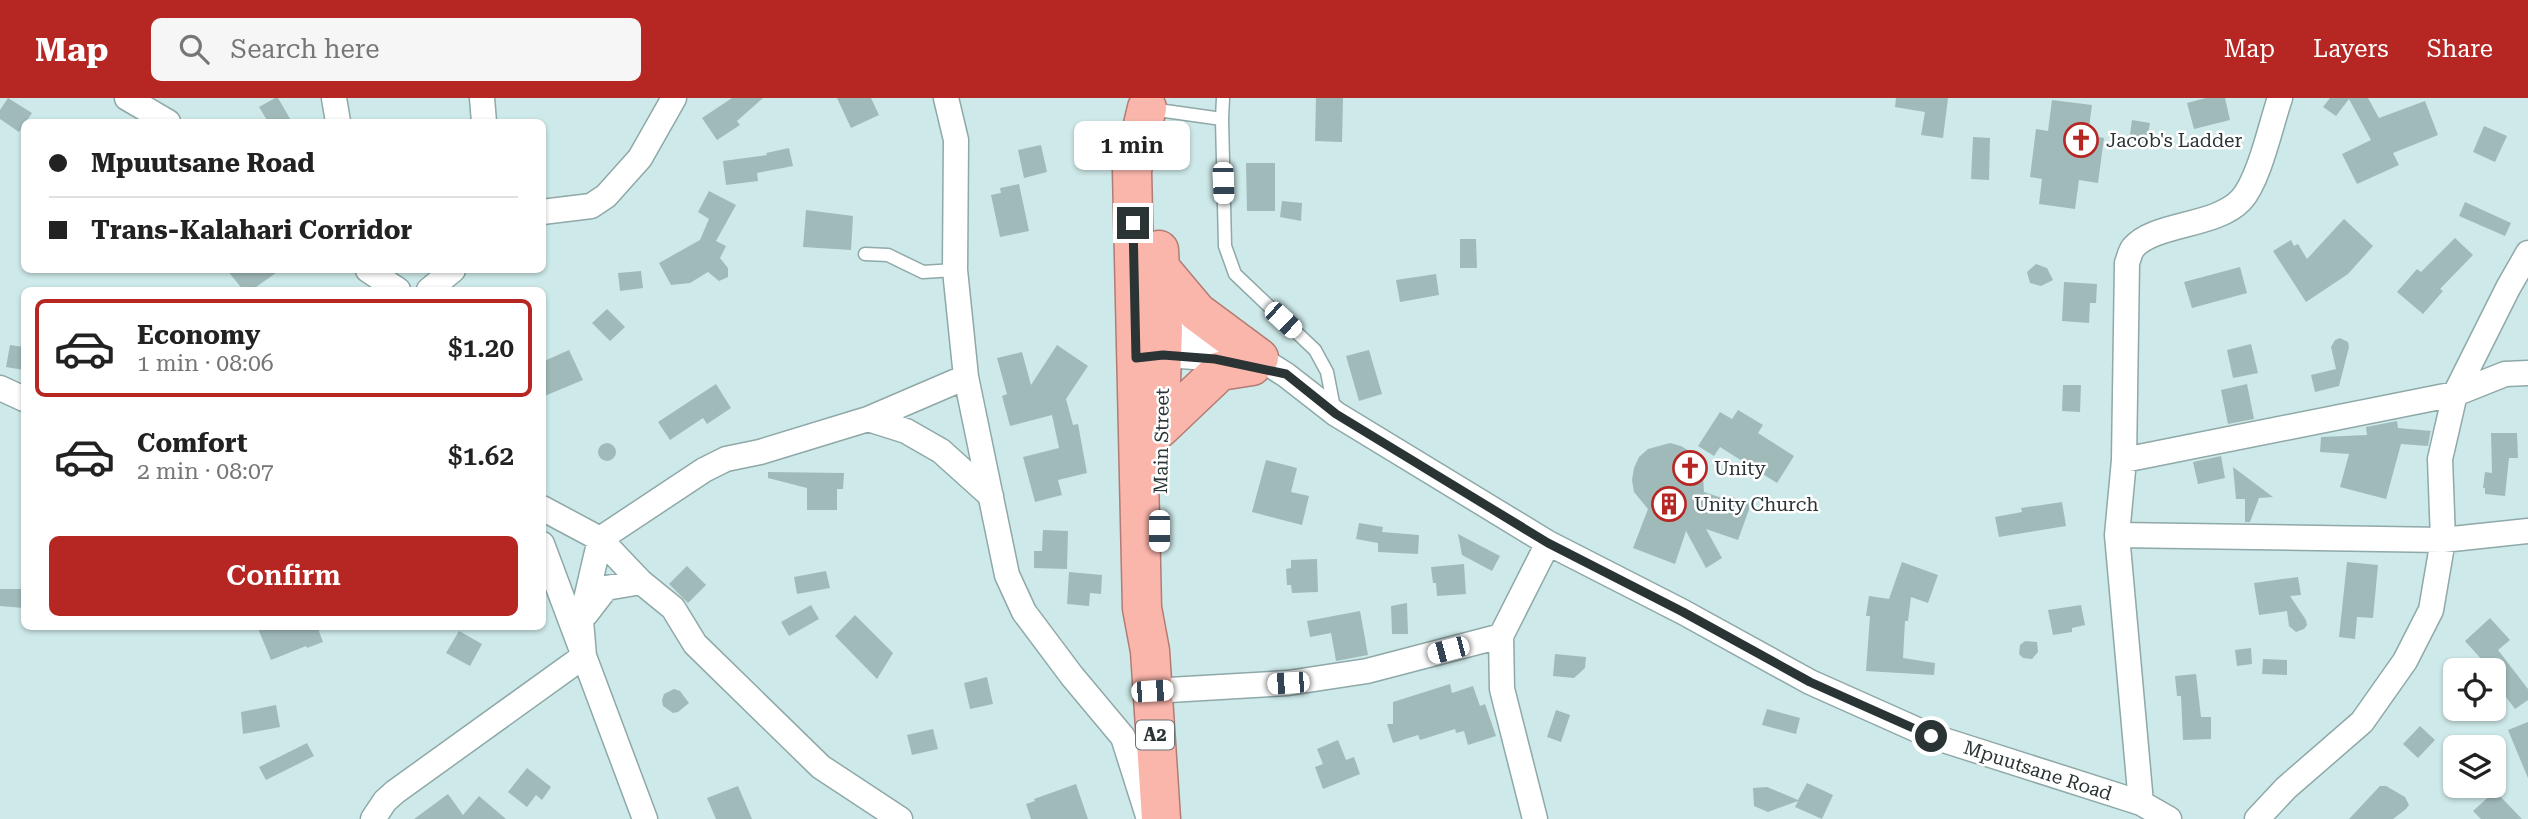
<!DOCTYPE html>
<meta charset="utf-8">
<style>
:root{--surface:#fff;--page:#f6f6f6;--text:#222;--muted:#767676;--line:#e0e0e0;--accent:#b62724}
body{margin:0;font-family:"Roboto Serif",serif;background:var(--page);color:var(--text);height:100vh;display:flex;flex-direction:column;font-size:26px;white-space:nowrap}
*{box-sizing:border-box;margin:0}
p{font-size:23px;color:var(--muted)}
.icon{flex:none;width:38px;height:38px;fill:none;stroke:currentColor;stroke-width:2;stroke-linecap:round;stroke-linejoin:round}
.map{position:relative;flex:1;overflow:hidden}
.sheet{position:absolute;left:21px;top:189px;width:525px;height:343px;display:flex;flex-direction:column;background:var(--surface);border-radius:10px;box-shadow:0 2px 5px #0004}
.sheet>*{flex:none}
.top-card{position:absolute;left:21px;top:21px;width:525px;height:154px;border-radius:10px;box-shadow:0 2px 5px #0004;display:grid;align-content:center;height:154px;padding:0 28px;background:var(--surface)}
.tools{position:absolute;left:2443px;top:560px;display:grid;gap:14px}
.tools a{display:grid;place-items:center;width:63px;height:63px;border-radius:10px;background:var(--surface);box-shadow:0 2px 5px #0004;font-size:35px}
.end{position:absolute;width:32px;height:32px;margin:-16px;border:9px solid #2a3434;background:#fff;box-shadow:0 0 0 4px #fff}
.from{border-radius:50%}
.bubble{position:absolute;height:49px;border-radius:10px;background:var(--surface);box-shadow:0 2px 5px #0004;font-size:23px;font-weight:600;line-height:49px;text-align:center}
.car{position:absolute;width:21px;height:42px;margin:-21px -10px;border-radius:9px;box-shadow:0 0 5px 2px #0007;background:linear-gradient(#fff 24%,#345 0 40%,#fff 0 76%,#345 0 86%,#fff 0)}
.top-card b{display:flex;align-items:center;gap:24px;height:66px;font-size:26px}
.top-card b+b{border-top:2px solid var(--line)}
.top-card i{width:18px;height:18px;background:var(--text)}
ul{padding:12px 0 0;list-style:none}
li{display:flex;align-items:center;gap:21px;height:98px;margin:0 14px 10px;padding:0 14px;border:4px solid transparent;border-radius:10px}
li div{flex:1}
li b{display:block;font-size:26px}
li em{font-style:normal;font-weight:600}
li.on{border-color:var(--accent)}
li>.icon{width:63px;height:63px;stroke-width:1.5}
.action{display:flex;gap:14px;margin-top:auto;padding:14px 28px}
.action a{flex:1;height:80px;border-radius:10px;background:var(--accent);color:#fff;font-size:28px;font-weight:600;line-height:80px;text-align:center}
header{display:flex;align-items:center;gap:42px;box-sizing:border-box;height:98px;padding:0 35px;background:var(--accent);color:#fff}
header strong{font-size:33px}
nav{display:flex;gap:38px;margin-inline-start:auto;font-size:24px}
.search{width:490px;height:63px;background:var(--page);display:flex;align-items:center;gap:18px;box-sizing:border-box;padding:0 24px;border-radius:10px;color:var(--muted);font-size:26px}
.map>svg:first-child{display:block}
.building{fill:#a0baba}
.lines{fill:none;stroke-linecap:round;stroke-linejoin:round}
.service-casing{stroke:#8fa8a8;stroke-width:15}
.minor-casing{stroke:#8fa8a8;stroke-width:27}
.trunk-casing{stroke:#b17c75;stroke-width:41}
.service{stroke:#fff;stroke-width:12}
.minor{stroke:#fff;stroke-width:24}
.trunk{stroke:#fbb6ac;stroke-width:38}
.route{stroke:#2a3434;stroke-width:9}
.labels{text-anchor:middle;stroke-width:5;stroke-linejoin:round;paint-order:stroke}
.shield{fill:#fff;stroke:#6a7171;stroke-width:2}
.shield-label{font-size:18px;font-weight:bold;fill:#2a3434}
.poi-label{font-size:19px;fill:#2a3434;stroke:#fff;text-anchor:start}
.street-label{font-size:19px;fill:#2a3434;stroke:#fff}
</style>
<header>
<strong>Map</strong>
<div class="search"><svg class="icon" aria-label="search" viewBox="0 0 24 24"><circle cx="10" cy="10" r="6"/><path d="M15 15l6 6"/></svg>Search here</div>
<nav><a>Map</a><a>Layers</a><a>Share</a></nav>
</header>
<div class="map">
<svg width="2528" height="721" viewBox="0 0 2528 721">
<rect width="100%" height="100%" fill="#cee9e9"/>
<!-- building -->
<path class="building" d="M8 0 32 15 19 34 0 21V12Z
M275 0H278L292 24H268L259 9Z
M732 0H763L737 23 740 27 717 42 702 20Z
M837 0H871L879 17 851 30Z
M1316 0H1343L1342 44 1315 43Z
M1896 0H1948L1943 40 1921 37 1925 14 1895 9Z
M2206 0H2225L2230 22 2194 31 2187 5Z
M2330 0H2368L2379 20 2425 3 2438 37 2393 55 2399 67 2357 86 2342 56 2371 42 2349 1 2336 18 2323 9Z
M2052 2 2092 7 2088 37 2104 40 2098 85 2079 82 2075 111 2039 106 2042 81 2030 79 2036 31 2048 33Z
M2132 22 2150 25 2146 46 2129 44Z
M2484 28 2507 38 2495 64 2473 54Z
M1973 39 1990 40 1989 82 1971 81Z
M1041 47 1047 74 1024 80 1018 52Z
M789 50 793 68 757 75 758 83 726 87 723 63 767 57 766 55Z
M1246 65H1275V113H1247Z
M1019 86 1029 133 1000 139 991 97 1001 95 1000 90Z
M709 93 736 107 716 143 726 148 720 160 728 170V179L719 183 708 174 690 185 671 187 659 165 700 142 709 121 698 114Z
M1282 103 1302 105 1301 123 1280 119Z
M2465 104 2511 125 2505 138 2459 118Z
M806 112 853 118 851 152 803 149Z
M2344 121 2373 148 2348 176 2306 204 2273 153 2291 142 2294 148 2298 146 2307 161Z
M2455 140 2473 157 2440 191 2443 193 2423 216 2397 194 2417 171 2421 174Z
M1460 141H1476L1477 170H1460Z
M2036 166 2047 170 2053 182 2041 188 2030 185 2027 174Z
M2240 169 2247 195 2192 210 2184 184Z
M227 172H280L252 192H243Z
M641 173 643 190 620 193 618 175Z
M1436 176 1439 197 1400 204 1396 182Z
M2064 184 2097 186 2096 205H2090L2089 225 2062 223Z
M607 211 625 229 610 243 592 225Z
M2340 240 2348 244 2349 249 2339 288 2315 294 2311 277 2336 271 2331 249 2335 242Z
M2251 246 2258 275 2233 280 2227 252Z
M10 247 24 249V272L6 269Z
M1057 247 1088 268 1066 301 1073 327 1078 326 1087 375 1058 382 1062 397 1035 404 1023 359 1059 350 1052 317 1010 328 1002 298 1007 296 997 260 1022 254 1031 287Z
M569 252 583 282 542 299V264Z
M1369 252 1382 296 1359 303 1346 258Z
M716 286 731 310 707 326 703 320 670 342 658 324Z
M2247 286 2254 321 2228 326 2221 292Z
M2063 287H2081L2080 314 2062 313Z
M1738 312 1763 327 1758 335 1794 358 1777 385 1720 349 1714 358 1698 348 1720 314 1732 321Z
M2397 323 2398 330 2431 333 2430 336 2428 348 2401 346 2386 401 2340 389 2349 356 2320 354 2321 339 2367 337 2366 329Z
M2491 335H2517L2518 360H2509L2505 398 2485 396V390H2483L2485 374 2492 375Z
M598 354a9 9 0 1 1 18 0a9 9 0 1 1-18 0Z
M1670 345 1681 348 1702 361 1704 394 1728 402 1730 398 1751 406 1738 442 1706 431 1722 460 1706 470 1686 433 1675 466 1633 450 1648 411 1634 394 1632 382 1634 370 1639 359 1648 351Z
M2221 358 2225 380 2198 386 2193 364Z
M1266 362 1297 370 1291 394 1309 398 1302 427 1252 414Z
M2233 369 2273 399 2259 400 2250 424H2245V401H2236Z
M768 374 844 375 843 391H837V412H807V390L768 380Z
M2062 404 2066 428 1999 439 1995 419 2022 414 2021 410Z
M1359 425 1383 429 1382 434 1419 437 1418 456 1378 454V445L1356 441Z
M1043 432 1068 433 1067 471 1034 470V453H1042Z
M1458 436 1500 458 1492 473 1462 457Z
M1317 461 1318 494 1292 495 1291 487H1287L1286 471 1291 470V462Z
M1902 464 1938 477 1928 505 1911 499 1908 523H1905L1903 560 1935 565 1934 577 1866 573 1870 518H1866L1869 498 1889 501Z
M2347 464 2378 467 2373 520 2357 519 2355 541 2339 539Z
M1464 466 1466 496 1437 498 1436 485H1433L1431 469Z
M687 468 706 487 688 505 669 486Z
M826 473 830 490 797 496 794 479Z
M1069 474 1102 477 1101 496 1090 495 1089 508 1067 506Z
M2298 479 2301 497 2290 498 2306 522 2307 527 2304 531 2296 534 2289 528 2287 513 2259 517 2254 485Z
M0 491H24V510L0 508Z
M1407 505 1408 536H1392L1391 508Z
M811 507 819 521 789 538 781 524Z
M2081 507 2085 527 2072 530V534L2053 537 2048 512Z
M1360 513 1368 557 1336 563 1331 535 1310 539 1307 523Z
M855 517 893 555 877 581 835 538Z
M2490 520 2510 542 2498 552 2528 591V602L2515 611 2494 583V572H2491L2465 543Z
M257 528H317L323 544 307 550 306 548 271 562Z
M459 533 482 546 470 568 446 555Z
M2025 543 2037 544 2038 554 2032 561 2023 560 2019 556 2020 547Z
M2251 550 2252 566 2237 568 2235 552Z
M1555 556 1586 559 1585 570 1574 580 1553 578Z
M2263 561 2287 562V577L2262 576Z
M2196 576 2201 619H2211V641L2183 642 2181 598H2177L2175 578Z
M987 579 993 606 970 611 964 585Z
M1450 586 1452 595 1473 588 1480 608 1485 606 1496 638 1468 647 1464 633 1456 635 1455 631 1420 642 1418 637 1393 645 1387 626H1393V604Z
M674 591 680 593 689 605 678 614 673 615 663 608 662 602 664 596Z
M276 607 280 629 243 636 241 614Z
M1767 611 1800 620 1796 636 1762 627Z
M1556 612 1570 617 1561 644 1547 639Z
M2528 624V680L2508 632Z
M2420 628 2435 642 2418 660 2403 646Z
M933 631 938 651 912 657 907 637Z
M1338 642 1346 662 1354 659 1360 676 1323 691 1315 669 1323 666 1317 651Z
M307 645 314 658 266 682 259 669Z
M527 670 551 689 542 702 536 697 527 709 508 694Z
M1807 685 1833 697 1822 721 1795 709 1798 703 1768 714 1754 708 1753 690 1767 689 1798 702Z
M1076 686 1088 721H1031L1026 706 1035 703 1034 701Z
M738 688 752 721H716L707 700Z
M2380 688H2386L2405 699 2409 707 2406 711 2393 721H2349Z
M2495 693 2522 721H2481L2473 713Z
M448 696 463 717 479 698 506 721H414Z"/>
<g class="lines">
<!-- service casing -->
<g class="service-casing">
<path id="service" d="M1223 0 1222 21 1225 148 1235 176 1315 252 1327 274 1334 310
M1151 11 1222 21
M865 156 888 157 923 174 955 172"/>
</g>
<!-- minor casing -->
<g class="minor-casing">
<path id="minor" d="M127 0 168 24
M334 0 338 24
M482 0 484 24
M946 0 956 42 955 172 966 279 1007 477 1024 514 1072 578 1123 639 1149 721
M542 114 591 108 606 98 640 60 674 0
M368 172 398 192
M429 192 453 172
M1149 231 1202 240 1234 249 1259 260 1286 277 1336 316 1548 445 1683 514 1810 584 1931 638 2141 705 2169 721
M1148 258C1178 256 1208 260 1237 265
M0 290 24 301
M868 321 906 333 941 353 991 398
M2124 362 2455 296 2505 276 2528 275
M542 410 600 441 641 484 673 510 695 546 821 669 900 721
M2117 437 2443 442 2528 433
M542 446 645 721
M586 516 606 490 641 484
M1152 593 1288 585 1367 573 1501 538
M2141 705 2117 437 2124 362 2127 165C2129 160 2130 154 2133 150 2153 125 2216 129 2241 102 2259 83 2271 26 2280 0
M373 721 385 703 395 694 584 558 581 523 600 441 704 372 726 361 760 354 868 321 966 279
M1535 721 1502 591 1501 538 1548 445
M2257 721 2286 690 2362 624 2405 563 2431 512 2443 442 2440 361 2455 296 2508 190 2528 155"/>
</g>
<!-- trunk casing -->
<g class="trunk-casing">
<path id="trunk" d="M1147 10 1132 72 1142 510 1150 553 1161 721
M1159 152 1163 232 1160 309
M1160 170 1197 214 1259 260
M1159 331 1220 273 1252 268"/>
</g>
<!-- service -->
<use href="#service" class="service"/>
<!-- minor -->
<use href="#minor" class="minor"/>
<!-- trunk -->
<use href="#trunk" class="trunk"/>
</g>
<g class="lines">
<!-- route -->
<path class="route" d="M1133 125 1136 260 1163 257 1215 261 1286 276 1336 316 1548 445 1683 514 1810 584 1931 638"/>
</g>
<!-- icons -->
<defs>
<g id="church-ring" transform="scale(1.75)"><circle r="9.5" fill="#fff" stroke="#b62724" stroke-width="1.5"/><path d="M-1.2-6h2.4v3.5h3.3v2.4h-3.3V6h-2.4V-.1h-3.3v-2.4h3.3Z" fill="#b62724"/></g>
<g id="building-ring" transform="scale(1.75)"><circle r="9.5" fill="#fff" stroke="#b62724" stroke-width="1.5"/><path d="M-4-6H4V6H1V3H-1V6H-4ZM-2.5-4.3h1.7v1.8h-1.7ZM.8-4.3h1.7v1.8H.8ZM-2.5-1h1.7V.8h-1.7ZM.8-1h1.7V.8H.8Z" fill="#b62724"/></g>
</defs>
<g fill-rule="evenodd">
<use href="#church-ring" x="2081" y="42"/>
<use href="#church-ring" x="1690" y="370"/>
<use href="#building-ring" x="1669" y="406"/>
</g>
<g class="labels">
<!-- shield labels -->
<rect class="shield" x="1136" y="622.5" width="38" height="29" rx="5"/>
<g class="shield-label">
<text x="1155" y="643">A2</text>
</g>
<!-- poi labels -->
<g class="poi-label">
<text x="2106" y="49">Jacob's Ladder</text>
<text x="1714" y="377">Unity</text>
<text x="1694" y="413">Unity Church</text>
</g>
<!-- street labels -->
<g class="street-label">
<text transform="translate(1161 343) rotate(-89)" y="7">Main Street</text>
<text transform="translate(2038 672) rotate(18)" y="7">Mpuutsane Road</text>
</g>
</g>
</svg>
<div class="tools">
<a><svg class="icon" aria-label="locate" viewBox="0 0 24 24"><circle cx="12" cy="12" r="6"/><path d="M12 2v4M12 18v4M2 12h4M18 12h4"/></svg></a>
<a><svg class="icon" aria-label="layers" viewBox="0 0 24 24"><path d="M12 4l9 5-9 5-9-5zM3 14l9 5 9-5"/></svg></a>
</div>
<i class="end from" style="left:1931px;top:638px"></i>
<i class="end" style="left:1133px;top:125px"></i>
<div class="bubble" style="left:1074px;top:23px;width:116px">1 min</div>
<i class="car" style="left:1223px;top:85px;rotate:178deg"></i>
<i class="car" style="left:1283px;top:222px;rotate:133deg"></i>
<i class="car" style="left:1159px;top:433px;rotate:180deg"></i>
<i class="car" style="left:1448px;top:552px;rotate:255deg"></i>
<i class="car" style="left:1288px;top:585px;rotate:266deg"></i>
<i class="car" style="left:1152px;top:593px;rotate:86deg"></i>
<div class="top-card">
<b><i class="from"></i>Mpuutsane Road</b>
<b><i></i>Trans-Kalahari Corridor</b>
</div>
<section class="sheet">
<ul>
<li class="on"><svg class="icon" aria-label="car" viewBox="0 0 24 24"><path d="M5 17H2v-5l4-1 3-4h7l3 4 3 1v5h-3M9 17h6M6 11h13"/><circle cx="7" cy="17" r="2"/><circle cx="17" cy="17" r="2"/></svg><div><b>Economy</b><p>1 min · 08:06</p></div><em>$1.20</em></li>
<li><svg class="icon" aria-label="car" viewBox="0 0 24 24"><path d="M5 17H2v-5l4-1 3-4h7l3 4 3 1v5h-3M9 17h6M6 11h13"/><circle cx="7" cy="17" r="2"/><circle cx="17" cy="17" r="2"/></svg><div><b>Comfort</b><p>2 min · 08:07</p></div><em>$1.62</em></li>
</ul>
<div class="action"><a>Confirm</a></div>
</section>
</div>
